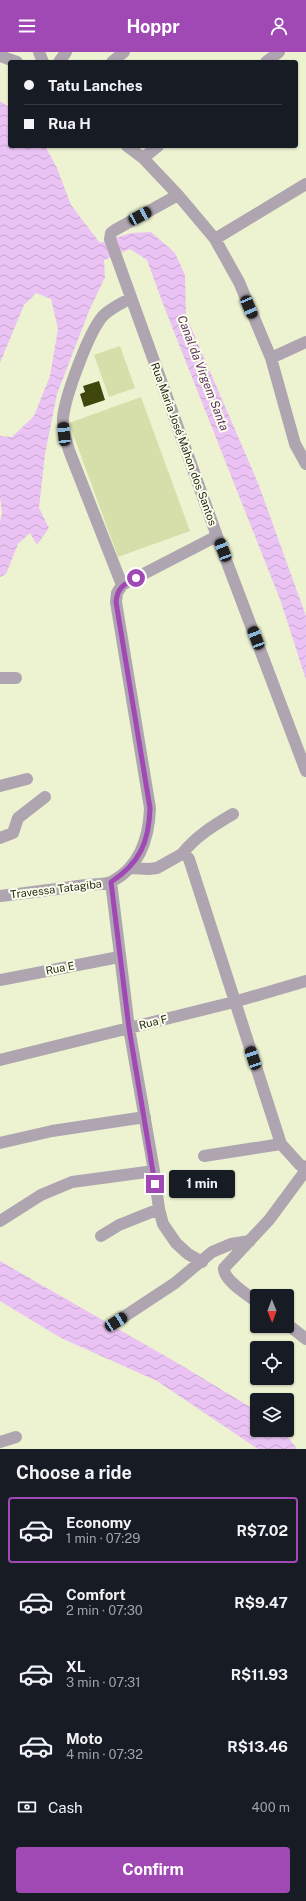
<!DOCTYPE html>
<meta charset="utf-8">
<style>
:root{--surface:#171b24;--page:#242831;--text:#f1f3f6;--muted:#9ea1a6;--line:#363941;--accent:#a049b5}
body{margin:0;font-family:"Public Sans",sans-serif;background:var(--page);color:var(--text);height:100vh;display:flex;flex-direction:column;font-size:15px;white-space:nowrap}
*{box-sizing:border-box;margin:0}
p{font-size:13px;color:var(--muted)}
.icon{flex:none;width:22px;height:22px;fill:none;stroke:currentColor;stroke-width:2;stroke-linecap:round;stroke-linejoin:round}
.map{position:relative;height:1397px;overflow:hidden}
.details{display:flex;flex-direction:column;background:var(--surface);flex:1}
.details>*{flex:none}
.top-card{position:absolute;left:8px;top:8px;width:290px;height:88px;border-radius:4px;box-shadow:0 1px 3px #0004;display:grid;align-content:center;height:88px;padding:0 16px;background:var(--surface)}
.needle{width:26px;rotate:179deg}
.buttons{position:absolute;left:250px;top:1237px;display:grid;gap:8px}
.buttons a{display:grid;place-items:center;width:44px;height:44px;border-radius:4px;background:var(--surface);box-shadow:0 1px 3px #0004;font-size:20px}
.end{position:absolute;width:18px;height:18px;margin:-9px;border:5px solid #a049b5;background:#fff;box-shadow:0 0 0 2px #fff}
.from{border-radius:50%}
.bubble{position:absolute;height:28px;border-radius:4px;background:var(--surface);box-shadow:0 1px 3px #0004;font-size:13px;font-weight:700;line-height:28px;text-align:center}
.car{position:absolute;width:12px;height:24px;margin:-12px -6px;border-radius:5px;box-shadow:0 0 3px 1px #0007;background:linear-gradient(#222 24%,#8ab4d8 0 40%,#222 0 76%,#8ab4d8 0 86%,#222 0)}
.top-card b{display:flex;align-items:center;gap:14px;height:38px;font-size:15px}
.top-card b+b{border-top:1px solid var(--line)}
.top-card i{width:10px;height:10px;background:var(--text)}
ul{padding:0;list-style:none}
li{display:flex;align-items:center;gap:12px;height:66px;margin:0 8px 6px;padding:0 8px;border:2px solid transparent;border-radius:4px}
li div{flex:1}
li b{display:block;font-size:15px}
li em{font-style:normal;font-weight:700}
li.selected{border-color:var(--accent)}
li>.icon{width:36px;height:36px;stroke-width:1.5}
h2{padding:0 16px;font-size:18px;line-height:48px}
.pay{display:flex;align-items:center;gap:10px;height:44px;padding:0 16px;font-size:15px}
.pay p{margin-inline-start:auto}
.button{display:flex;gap:8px;margin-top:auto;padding:8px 16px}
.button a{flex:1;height:46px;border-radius:4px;background:var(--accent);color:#fff;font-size:16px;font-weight:700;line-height:46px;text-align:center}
header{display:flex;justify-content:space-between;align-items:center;height:52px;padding:0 16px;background:var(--accent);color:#fff;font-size:18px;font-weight:700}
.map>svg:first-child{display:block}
.pitch{fill:#d6dfaa}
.water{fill:url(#water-waves)}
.building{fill:#40470d}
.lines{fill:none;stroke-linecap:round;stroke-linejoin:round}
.minor{stroke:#afa5b1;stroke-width:12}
.route{stroke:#a049b5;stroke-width:5}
.labels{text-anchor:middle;stroke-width:4;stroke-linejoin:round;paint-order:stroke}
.street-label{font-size:11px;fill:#1f2115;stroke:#fbffea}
.water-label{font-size:12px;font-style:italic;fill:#5f316b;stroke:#fbffea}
</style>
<header><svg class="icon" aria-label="menu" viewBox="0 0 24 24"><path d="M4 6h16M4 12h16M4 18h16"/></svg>Hoppr<svg class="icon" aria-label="person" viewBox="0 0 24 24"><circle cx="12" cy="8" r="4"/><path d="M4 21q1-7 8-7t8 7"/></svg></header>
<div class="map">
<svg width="306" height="1397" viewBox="0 0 306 1397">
<defs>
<pattern id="water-waves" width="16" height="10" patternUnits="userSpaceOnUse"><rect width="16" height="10" fill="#eac3f4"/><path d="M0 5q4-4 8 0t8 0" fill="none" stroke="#c8a7d0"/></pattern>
</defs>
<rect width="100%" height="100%" fill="#edf3d1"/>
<!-- pitch -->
<path class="pitch" d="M120 294 135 336 109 345 94 303Z
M141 345 190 479 118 505 69 371Z"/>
<!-- water -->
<path class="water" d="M0 49 10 56V94H45L57 116 71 153 100 191 131 181 151 180 175 201 185 223 186 264 258 431 306 564V628L281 550 163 252 147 208 130 197 104 208 105 225 89 259 57 342 45 402 39 456 49 476 37 493 30 481 18 492 6 522 0 525V470L2 461 0 445V384L12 385 34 364 50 324 58 277 51 247 36 241 24 253 0 311Z
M0 1209 179 1312 257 1359V1378H283L297 1397H258L157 1329 61 1286 0 1249Z"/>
<!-- building -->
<path class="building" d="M99 329 105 348 84 355 80 342 85 340 83 334Z"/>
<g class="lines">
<!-- minor -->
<path class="minor" d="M39 0 43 10
M0 4 17 10
M59 10 66 0
M112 10 124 0
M266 10 279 0
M127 94 143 106 178 143 215 187 239 230 271 306 295 392 306 412
M143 106 158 94
M178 143 115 178 111 181 110 187 217 484 306 719
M215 187 306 132
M271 306 306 290
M122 533 70 401C66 390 62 378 63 366 65 345 90 275 105 262 113 255 122 251 131 246
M0 626H16
M0 734 27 727
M0 786 13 781 18 766 45 745
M182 802C195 785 214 773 233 762
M130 816 149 817 157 816 182 802 186 803 189 807 281 1092 300 1113 306 1115
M111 830 129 976 154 1119 159 1157 163 1172 176 1191 188 1202 202 1210
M0 844C29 841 57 837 86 833 94 832 106 833 113 829 140 814 149 785 150 756L116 550 117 541 122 533 217 484
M0 928 119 905
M0 1008 234 950 306 929
M0 1091 52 1079 145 1065
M204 1104 281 1092
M0 1169 41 1143 72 1130 154 1119
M101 1184 119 1173 159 1157
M257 1250C248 1243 223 1228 224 1216L269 1168 306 1118
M116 1270 175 1231 212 1200 231 1192 250 1189
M287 1272 306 1287
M0 1390 16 1385"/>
</g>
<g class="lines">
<!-- route -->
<path class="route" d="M136 526C124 532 117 536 116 550L150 756C149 790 140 811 111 830L129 976 155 1132"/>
</g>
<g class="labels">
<!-- street labels -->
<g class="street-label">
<text transform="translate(184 392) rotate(70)" y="4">Rua Maria José Mahon dos Santos</text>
<text transform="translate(56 837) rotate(-7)" y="4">Travessa Tatagiba</text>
<text transform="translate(60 916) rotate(-11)" y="4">Rua E</text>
<text transform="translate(153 970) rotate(-14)" y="4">Rua F</text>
</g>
<!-- water labels -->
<g class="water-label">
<text transform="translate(203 321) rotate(69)" y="4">Canal da Virgem Santa</text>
</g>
</g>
</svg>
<div class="buttons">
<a><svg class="needle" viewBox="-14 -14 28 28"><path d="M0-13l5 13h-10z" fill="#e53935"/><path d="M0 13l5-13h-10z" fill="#9ea1a6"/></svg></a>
<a><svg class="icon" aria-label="locate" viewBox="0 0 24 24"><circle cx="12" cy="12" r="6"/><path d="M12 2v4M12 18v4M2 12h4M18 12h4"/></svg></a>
<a><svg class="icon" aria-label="layers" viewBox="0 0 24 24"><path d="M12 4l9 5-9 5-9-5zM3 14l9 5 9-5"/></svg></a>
</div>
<i class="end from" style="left:136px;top:526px"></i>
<i class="end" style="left:155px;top:1132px"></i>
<div class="bubble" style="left:169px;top:1118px;width:66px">1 min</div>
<i class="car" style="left:140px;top:164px;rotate:62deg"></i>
<i class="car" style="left:249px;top:255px;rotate:157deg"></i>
<i class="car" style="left:64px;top:382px;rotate:355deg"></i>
<i class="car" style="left:223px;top:498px;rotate:339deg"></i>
<i class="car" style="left:256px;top:586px;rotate:339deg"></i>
<i class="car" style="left:253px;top:1006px;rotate:342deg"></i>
<i class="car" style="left:116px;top:1270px;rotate:57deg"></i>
<div class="top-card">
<b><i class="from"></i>Tatu Lanches</b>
<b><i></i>Rua H</b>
</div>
</div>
<section class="details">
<h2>Choose a ride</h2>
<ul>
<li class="selected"><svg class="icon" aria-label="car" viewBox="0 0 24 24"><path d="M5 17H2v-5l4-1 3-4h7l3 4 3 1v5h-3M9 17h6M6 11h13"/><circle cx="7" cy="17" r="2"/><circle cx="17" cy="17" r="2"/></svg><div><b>Economy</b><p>1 min · 07:29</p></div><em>R$7.02</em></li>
<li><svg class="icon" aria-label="car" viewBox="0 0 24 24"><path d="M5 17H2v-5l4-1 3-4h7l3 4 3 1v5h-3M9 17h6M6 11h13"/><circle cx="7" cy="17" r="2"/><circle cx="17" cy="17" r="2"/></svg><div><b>Comfort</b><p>2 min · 07:30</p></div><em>R$9.47</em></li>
<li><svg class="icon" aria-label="car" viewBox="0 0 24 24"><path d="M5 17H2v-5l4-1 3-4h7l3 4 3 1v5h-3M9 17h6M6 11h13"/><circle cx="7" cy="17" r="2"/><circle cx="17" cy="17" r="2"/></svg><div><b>XL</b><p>3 min · 07:31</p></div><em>R$11.93</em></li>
<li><svg class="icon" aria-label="car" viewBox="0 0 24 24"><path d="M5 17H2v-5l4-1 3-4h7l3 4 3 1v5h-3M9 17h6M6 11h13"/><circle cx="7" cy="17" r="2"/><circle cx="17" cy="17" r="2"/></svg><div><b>Moto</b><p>4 min · 07:32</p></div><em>R$13.46</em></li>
</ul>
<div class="pay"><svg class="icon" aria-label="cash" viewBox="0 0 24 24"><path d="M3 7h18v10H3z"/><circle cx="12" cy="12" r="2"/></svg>Cash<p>400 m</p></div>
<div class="button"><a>Confirm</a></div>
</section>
